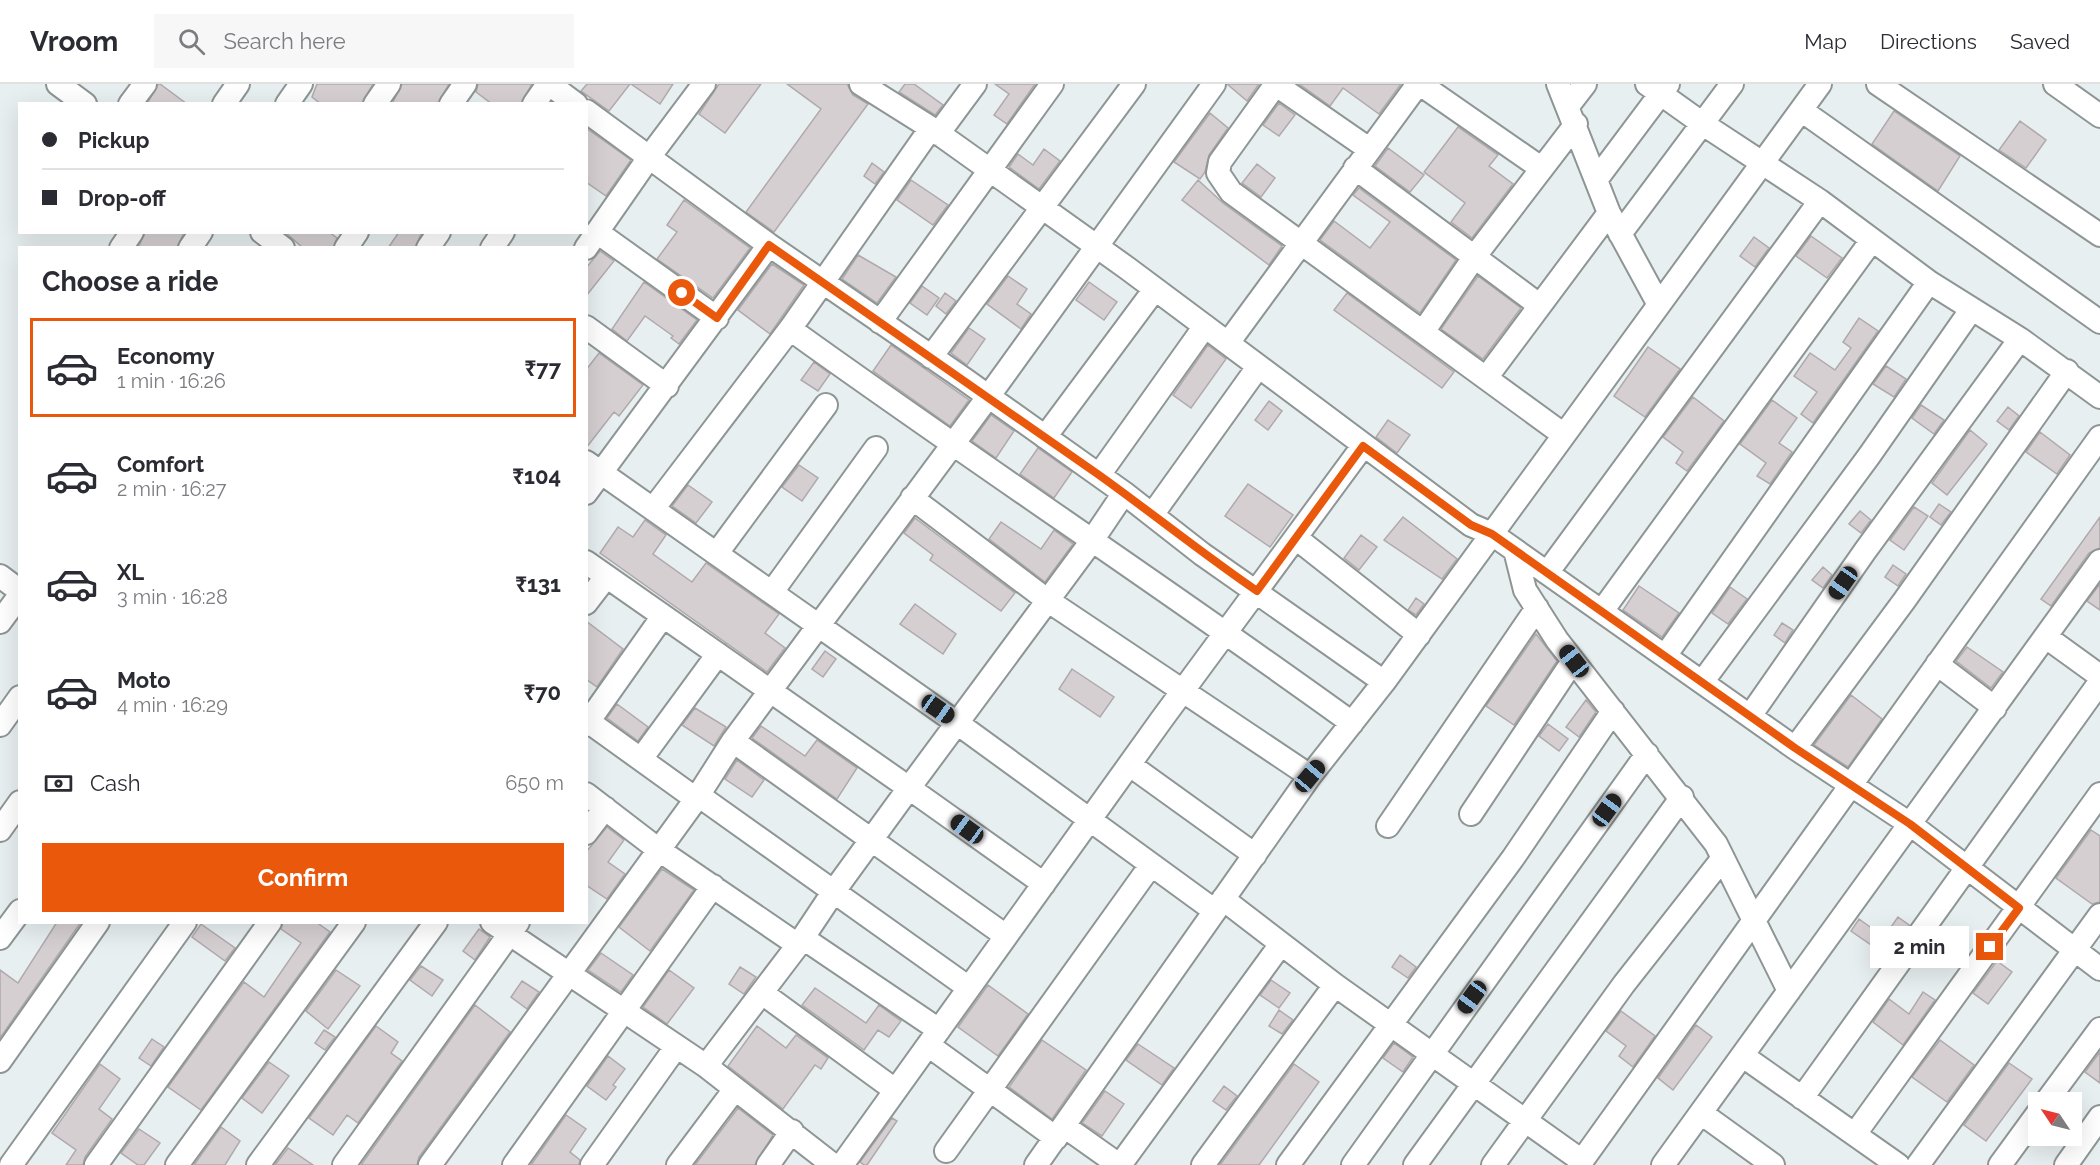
<!DOCTYPE html>
<meta charset="utf-8">
<style>
:root{--surface:#fff;--page:#f7f7f7;--text:#2b2b33;--muted:#7c7c81;--line:#e1e1e2;--accent:#ea580c}
body{margin:0;font-family:Raleway,sans-serif;background:var(--page);color:var(--text);height:100vh;display:flex;flex-direction:column;font-size:22px;white-space:nowrap}
*{box-sizing:border-box;margin:0}
p{font-size:20px;color:var(--muted)}
.icon{flex:none;width:33px;height:33px;fill:none;stroke:currentColor;stroke-width:2;stroke-linecap:round;stroke-linejoin:round}
.map{position:relative;flex:1;overflow:hidden}
.details{position:absolute;left:18px;top:162px;width:570px;height:678px;display:flex;flex-direction:column;background:var(--surface);border-radius:0px;box-shadow:0 6px 24px #0002}
.details>*{flex:none}
.top-card{position:absolute;left:18px;top:18px;width:570px;height:132px;border-radius:0px;box-shadow:0 6px 24px #0002;display:grid;align-content:center;height:132px;padding:0 24px;background:var(--surface)}
.needle{width:39px;rotate:305deg}
.tools{position:absolute;left:2028px;top:1008px;display:grid;gap:12px}
.tools a{display:grid;place-items:center;width:54px;height:54px;border-radius:0px;background:var(--surface);box-shadow:0 6px 24px #0002;font-size:30px}
.end{position:absolute;width:27px;height:27px;margin:-14px;border:8px solid #ea580c;background:#fff;box-shadow:0 0 0 3px #fff}
.from{border-radius:50%}
.bubble{position:absolute;height:42px;border-radius:0px;background:var(--surface);box-shadow:0 6px 24px #0002;font-size:20px;font-weight:700;line-height:42px;text-align:center}
.car{position:absolute;width:18px;height:36px;margin:-18px -9px;border-radius:8px;box-shadow:0 0 4px 2px #0007;background:linear-gradient(#222 24%,#8ab4d8 0 40%,#222 0 76%,#8ab4d8 0 86%,#222 0)}
.top-card b{display:flex;align-items:center;gap:21px;height:57px;font-size:22px}
.top-card b+b{border-top:2px solid var(--line)}
.top-card i{width:15px;height:15px;background:var(--text)}
ul{padding:0;list-style:none}
li{display:flex;align-items:center;gap:18px;height:99px;margin:0 12px 9px;padding:0 12px;border:3px solid transparent;border-radius:0px}
li div{flex:1}
li b{display:block;font-size:22px}
li em{font-style:normal;font-weight:700}
li.current{border-color:var(--accent)}
li>.icon{width:54px;height:54px;stroke-width:1.5}
h2{padding:0 24px;font-size:27px;line-height:72px}
.pay{display:flex;align-items:center;gap:15px;height:66px;padding:0 24px;font-size:22px}
.pay p{margin-inline-start:auto}
.primary-button{display:flex;gap:12px;margin-top:auto;padding:12px 24px}
.primary-button a{flex:1;height:69px;border-radius:0px;background:var(--accent);color:#fff;font-size:24px;font-weight:700;line-height:69px;text-align:center}
header{display:flex;align-items:center;gap:36px;box-sizing:border-box;height:84px;padding:0 30px;background:var(--surface);border-bottom:2px solid var(--line)}
header strong{font-size:28px}
nav{display:flex;gap:33px;margin-inline-start:auto;font-size:21px}
.search{width:420px;height:54px;background:var(--page);display:flex;align-items:center;gap:15px;box-sizing:border-box;padding:0 21px;border-radius:0px;color:var(--muted);font-size:22px}
.map>svg:first-child{display:block}
.building{fill:#d5cfd2;stroke:#afa9ac;stroke-width:1.5}
.lines{fill:none;stroke-linecap:round;stroke-linejoin:round}
.minor-casing{stroke:#8e9595;stroke-width:26}
.minor{stroke:#fff;stroke-width:22}
.route{stroke:#ea580c;stroke-width:8}
</style>
<header>
<strong>Vroom</strong>
<div class="search"><svg class="icon" aria-label="search" viewBox="0 0 24 24"><circle cx="10" cy="10" r="6"/><path d="M15 15l6 6"/></svg>Search here</div>
<nav><a>Map</a><a>Directions</a><a>Saved</a></nav>
</header>
<div class="map">
<svg width="2100" height="1081" viewBox="0 0 2100 1081">
<rect width="100%" height="100%" fill="#e8eff0"/>
<!-- building -->
<path class="building" d="M158 0H160L187 20H147Z
M317 0H373L362 20H321L312 13Z
M402 0H449L438 20H392Z
M478 0H532L521 20H492L476 8Z
M587 0H630L609 27 581 7Z
M631 0H673L660 20Z
M719 0H761L725 49 699 30Z
M787 0H847L853 11 868 20 774 148 746 128 821 25Z
M905 0H914L943 21 935 31 899 8Z
M995 0H1035L1007 40 994 31 1009 10Z
M1227 0H1259L1247 17Z
M1299 0H1401L1379 30 1343 4 1330 22Z
M1279 19 1295 31 1279 52 1263 41Z
M1894 27 1960 72 1938 107 1872 60Z
M1210 29 1228 44 1209 71 1205 88 1200 95 1174 78Z
M2020 37 2046 56 2026 84 1999 66Z
M1458 43 1498 71 1489 82 1513 100 1472 154 1451 138 1465 119 1424 88Z
M586 44 631 76 606 112 586 98Z
M1388 64 1424 91 1410 108 1375 82Z
M1044 65 1060 77 1039 105 1009 83 1018 70 1033 81Z
M872 79 884 88 875 100 864 92Z
M1257 80 1275 94 1261 113 1242 99Z
M911 96 948 121 933 141 897 116Z
M1198 96 1223 119 1282 162 1269 181 1182 116Z
M1359 104 1456 176 1420 229 1320 156 1334 137 1370 164 1390 138 1353 111Z
M684 116 750 164 713 214 657 175 677 148 667 141Z
M145 148H184L177 164H138Z
M285 148H329L337 154 333 164H303Z
M399 148H422L415 164H388Z
M1811 152 1842 174 1827 194 1796 172Z
M1754 153 1769 164 1755 183 1740 172Z
M600 167 614 177 586 212V184Z
M858 171 896 193 877 219 842 195Z
M772 180 804 201 770 250 738 226Z
M1008 192 1027 205 1017 220 1031 230 1021 245 987 220Z
M1478 192 1521 224 1483 275 1441 245Z
M644 198 697 236 679 260 671 254 673 252 645 232 627 257 612 245Z
M1089 198 1117 218 1104 236 1076 216Z
M922 202 939 214 927 231 910 219Z
M945 209 956 217 946 230 936 222Z
M1347 209 1454 288 1442 304 1334 226Z
M1859 234 1878 247 1813 339 1801 330 1817 308 1794 292 1810 269 1835 286 1851 264 1843 258Z
M969 244 985 255 967 281 951 269Z
M891 261 969 316 950 342 873 287Z
M1208 261 1226 275 1191 324 1173 311Z
M1648 263 1680 285 1645 333 1614 312Z
M599 269 643 301 619 332 614 328 586 364V286Z
M814 278 830 290 818 307 801 296Z
M1886 282 1906 295 1894 313 1873 300Z
M1693 313 1724 337 1687 387 1676 379 1683 368 1663 353Z
M1772 316 1797 334 1779 359 1792 368 1770 400 1757 392 1766 379 1740 360Z
M1269 317 1282 327 1268 346 1255 336Z
M1921 321 1944 336 1934 350 1912 334Z
M2008 323 2019 332 2009 346 1997 337Z
M991 331 1014 347 996 374 972 357Z
M1388 336 1410 351 1397 369 1376 353Z
M1970 346 1987 360 1947 411 1932 399Z
M2040 348 2070 371 2057 390 2026 368Z
M1038 364 1072 388 1054 414 1020 390Z
M799 381 818 394 802 417 782 403Z
M1248 400 1293 431 1270 463 1225 432Z
M688 401 712 418 696 439 672 422Z
M1939 420 1951 428 1941 441 1930 433Z
M1914 423 1928 432 1904 466 1890 456Z
M1860 427 1871 436 1861 449 1849 440Z
M1403 433 1457 475 1442 495 1384 456Z
M2100 433V464L2089 469 2051 522 2041 515Z
M915 434 1015 509 1001 527 930 476 933 471 904 449Z
M645 436 666 451 653 470 692 498 706 479 779 530 765 549 785 564 767 588 600 469 618 443 633 453Z
M1001 438 1041 465 1054 446 1073 460 1045 498 989 455Z
M1361 451 1377 463 1359 486 1344 474Z
M1893 481 1906 490 1898 502 1885 493Z
M1823 483 1832 491 1823 504 1812 496Z
M2100 500V526L2087 517Z
M1639 502 1679 529 1662 553 1623 526Z
M1730 503 1747 515 1728 540 1712 529Z
M1416 514 1424 520 1416 531 1408 526Z
M915 520 956 550 943 570 900 540Z
M586 537 623 565 597 603 586 595Z
M1782 539 1793 546 1785 559 1774 551Z
M1536 550 1557 577 1514 641 1486 622Z
M1967 563 2003 588 1991 604 1956 577Z
M825 567 836 575 823 593 812 585Z
M1072 585 1114 613 1100 633 1059 605Z
M1851 611 1882 635 1848 683 1814 661Z
M1586 616 1596 628 1579 653 1566 643Z
M617 620 648 643 638 657 607 634Z
M695 624 726 643 714 662 682 641Z
M1548 640 1568 655 1559 667 1539 652Z
M761 642 805 672 817 656 857 684 837 715 752 654Z
M737 676 764 696 752 713 725 695Z
M607 743 624 756 608 778 625 790 607 815 586 801V768Z
M2091 746 2100 752V818L2092 820 2056 794Z
M662 785 694 806 650 867 619 843Z
M1898 833 1909 841 1887 872 1851 847 1859 835 1884 853Z
M57 838H81L0 954V886L18 899Z
M283 838H316L330 848 201 1026 168 1003 244 898 264 913 301 859 281 845Z
M201 840 235 864 225 877 192 853Z
M479 845 490 853 475 876 463 867Z
M601 869 633 891 621 908 588 886Z
M1400 871 1416 883 1408 894 1392 883Z
M1997 877 2012 888 1988 920 1973 909Z
M421 882 443 896 432 912 410 896Z
M740 883 756 893 744 910 729 900Z
M336 886 360 902 328 945 306 927Z
M669 886 694 904 667 940 643 923Z
M1271 896 1290 909 1279 924 1260 911Z
M522 897 539 908 527 925 511 913Z
M988 901 1028 930 998 972 958 943Z
M815 904 866 939 879 921 901 937 889 953 878 946 864 966 802 921Z
M1923 908 1935 916 1903 961 1873 938 1889 915 1909 930Z
M475 921 510 948 419 1073 417 1081H361Z
M1279 926 1293 936 1282 950 1269 942Z
M1621 927 1655 952 1633 983 1619 972 1626 962 1606 947Z
M1696 941 1712 953 1673 1006 1658 994Z
M376 942 398 958 391 969 402 977 358 1039 347 1031 333 1051 309 1034Z
M757 942 786 964 796 951 828 974 821 985 815 981 783 1025 728 982Z
M324 946 335 953 325 966 315 959Z
M152 955 164 963 151 982 139 974Z
M1042 956 1086 986 1052 1035 1009 1003Z
M1940 956 1974 981 1947 1018 1912 993Z
M1394 959 1413 973 1403 988 1383 974Z
M1138 960 1174 984 1162 1001 1126 976Z
M2100 968V999L2085 988Z
M608 972 625 985 613 1001 616 1003 606 1016 587 1002Z
M269 978 289 992 262 1029 242 1014Z
M2009 979 2032 995 1986 1057 1964 1041Z
M100 980 120 995 99 1025 112 1035 85 1073 83 1081H66L76 1066 52 1049Z
M1294 980 1319 998 1259 1081H1220Z
M1224 1002 1237 1012 1226 1026 1213 1017Z
M1105 1007 1124 1020 1102 1052 1082 1039Z
M738 1024 773 1051 755 1081H695Z
M566 1031 586 1045 570 1068 580 1076 579 1081H531Z
M892 1034 897 1037 867 1081H864L860 1078Z
M221 1043 240 1057 225 1081H194Z
M139 1045 160 1059 144 1081H138L121 1069Z
M288 1064 313 1081H275Z"/>
<g class="lines">
<!-- minor casing -->
<g class="minor-casing">
<path id="minor" d="M58 0 85 20
M549 0 576 20
M861 0 931 44 1127 184 1471 441 1492 450 1795 664 1910 740 2100 885
M1275 0 1369 65
M1276 0 1220 78 1218 89 1231 108 1564 351
M1420 0 1541 84
M1558 0 1609 129 1658 219
M1647 0 1703 40 1820 117 1929 198 2020 255 2100 313
M1878 0 2100 151
M2055 0 2100 32
M130 20 145 0
M224 20 238 0
M287 20 301 0
M375 20 389 0
M451 20 465 0
M534 20 548 0
M1568 22 1585 0
M1801 26 2100 238
M586 27 769 161 964 295 1124 409 1202 470 1384 598
M938 50 975 0
M1355 84 1539 221
M1596 96 1668 0
M262 148 283 164
M597 148 717 234
M1620 150 1732 0
M121 164 132 148
M190 164 201 148
M346 164 357 148
M428 164 439 148
M492 164 503 148
M586 164 650 72 704 0
M880 238 1052 0
M586 243 667 302
M790 245C976 379 1167 505 1352 639
M1423 248 1475 172 1576 40
M1228 259 1418 0
M931 273 1134 0
M1486 294 1609 129
M1045 353 1155 205
M586 378 957 639 1215 827
M1099 391 1205 242
M586 409 769 161
M912 414 1047 516 1310 692
M653 425 790 245 931 44
M1152 431 1258 283
M1296 454 1419 551
M717 469 826 321
M1516 470 1525 506 1557 556 1716 760 1789 907
M586 478 909 704 1091 458 1124 409
M1547 489 1820 117
M0 492 20 507
M772 508 876 364
M586 519 606 493
M1602 527 1872 156
M0 538 20 511
M2046 553 2100 592
M1665 572 1929 198
M1937 580 1995 624
M1703 597 1869 372 1971 226
M1750 632 1865 467 2020 255
M589 638 696 715
M0 641 20 613
M586 641 663 532
M733 657 1006 852
M1795 664 1904 517 2067 287
M641 675 718 570
M1130 681 1255 771
M586 710 659 766 798 861
M698 711 969 904
M1471 730 1573 577
M1388 742 1537 524
M0 746 20 718
M586 749 605 724
M1223 815 1335 901 1582 1077
M492 838 706 982 833 1081
M0 854 20 827
M803 854 939 946
M762 909 895 1006
M928 961 1056 1054
M1743 972 1898 1081
M0 977 98 838
M706 982 798 861 834 807 909 704 1044 800
M1802 1014 2100 598
M2046 1018 2100 945
M1701 1029 1773 1081
M1064 1042 1119 1081
M1855 1050 2100 710
M946 1067 1151 781
M11 1081 185 838
M96 1081 270 838
M177 1081 354 838
M258 1081 436 838
M344 1081 518 838
M430 1081 696 715 733 657 988 313 1214 0
M514 1081 713 802
M592 1081 676 963
M678 1081 735 1005
M768 1081 792 1047
M842 1081 1162 635 1363 362
M1036 1081 1310 692 1384 598 1820 0
M1120 1081 1281 860
M1203 1081 1335 901
M1288 1081 1513 774 1613 627
M1353 1081 1647 670
M1415 1081 1682 713
M1493 1081 1624 900 1723 774
M1579 1081 2100 353
M1663 1081 2100 477
M1918 1081 2100 831
M2000 1081 2038 1029
M2066 1081 2100 1033"/>
</g>
<!-- minor -->
<use href="#minor" class="minor"/>
</g>
<g class="lines">
<!-- route -->
<path class="route" d="M682 209 717 234 769 161C879 238 989 314 1099 391 1152 429 1203 470 1257 507L1363 362 1471 441 1492 450 1795 664 1910 740 2019 824 1990 863"/>
</g>
</svg>
<div class="tools">
<a><svg class="needle" viewBox="-14 -14 28 28"><path d="M0-13l5 13h-10z" fill="#e53935"/><path d="M0 13l5-13h-10z" fill="#7c7c81"/></svg></a>
</div>
<i class="end from" style="left:682px;top:209px"></i>
<i class="end" style="left:1990px;top:863px"></i>
<div class="bubble" style="left:1870px;top:842px;width:99px">2 min</div>
<i class="car" style="left:1843px;top:499px;rotate:215deg"></i>
<i class="car" style="left:1574px;top:577px;rotate:322deg"></i>
<i class="car" style="left:938px;top:625px;rotate:125deg"></i>
<i class="car" style="left:1310px;top:692px;rotate:40deg"></i>
<i class="car" style="left:1607px;top:726px;rotate:36deg"></i>
<i class="car" style="left:967px;top:745px;rotate:306deg"></i>
<i class="car" style="left:1472px;top:913px;rotate:216deg"></i>
<div class="top-card">
<b><i class="from"></i>Pickup</b>
<b><i></i>Drop-off</b>
</div>
<section class="details">
<h2>Choose a ride</h2>
<ul>
<li class="current"><svg class="icon" aria-label="car" viewBox="0 0 24 24"><path d="M5 17H2v-5l4-1 3-4h7l3 4 3 1v5h-3M9 17h6M6 11h13"/><circle cx="7" cy="17" r="2"/><circle cx="17" cy="17" r="2"/></svg><div><b>Economy</b><p>1 min · 16:26</p></div><em>₹77</em></li>
<li><svg class="icon" aria-label="car" viewBox="0 0 24 24"><path d="M5 17H2v-5l4-1 3-4h7l3 4 3 1v5h-3M9 17h6M6 11h13"/><circle cx="7" cy="17" r="2"/><circle cx="17" cy="17" r="2"/></svg><div><b>Comfort</b><p>2 min · 16:27</p></div><em>₹104</em></li>
<li><svg class="icon" aria-label="car" viewBox="0 0 24 24"><path d="M5 17H2v-5l4-1 3-4h7l3 4 3 1v5h-3M9 17h6M6 11h13"/><circle cx="7" cy="17" r="2"/><circle cx="17" cy="17" r="2"/></svg><div><b>XL</b><p>3 min · 16:28</p></div><em>₹131</em></li>
<li><svg class="icon" aria-label="car" viewBox="0 0 24 24"><path d="M5 17H2v-5l4-1 3-4h7l3 4 3 1v5h-3M9 17h6M6 11h13"/><circle cx="7" cy="17" r="2"/><circle cx="17" cy="17" r="2"/></svg><div><b>Moto</b><p>4 min · 16:29</p></div><em>₹70</em></li>
</ul>
<div class="pay"><svg class="icon" aria-label="cash" viewBox="0 0 24 24"><path d="M3 7h18v10H3z"/><circle cx="12" cy="12" r="2"/></svg>Cash<p>650 m</p></div>
<div class="primary-button"><a>Confirm</a></div>
</section>
</div>
